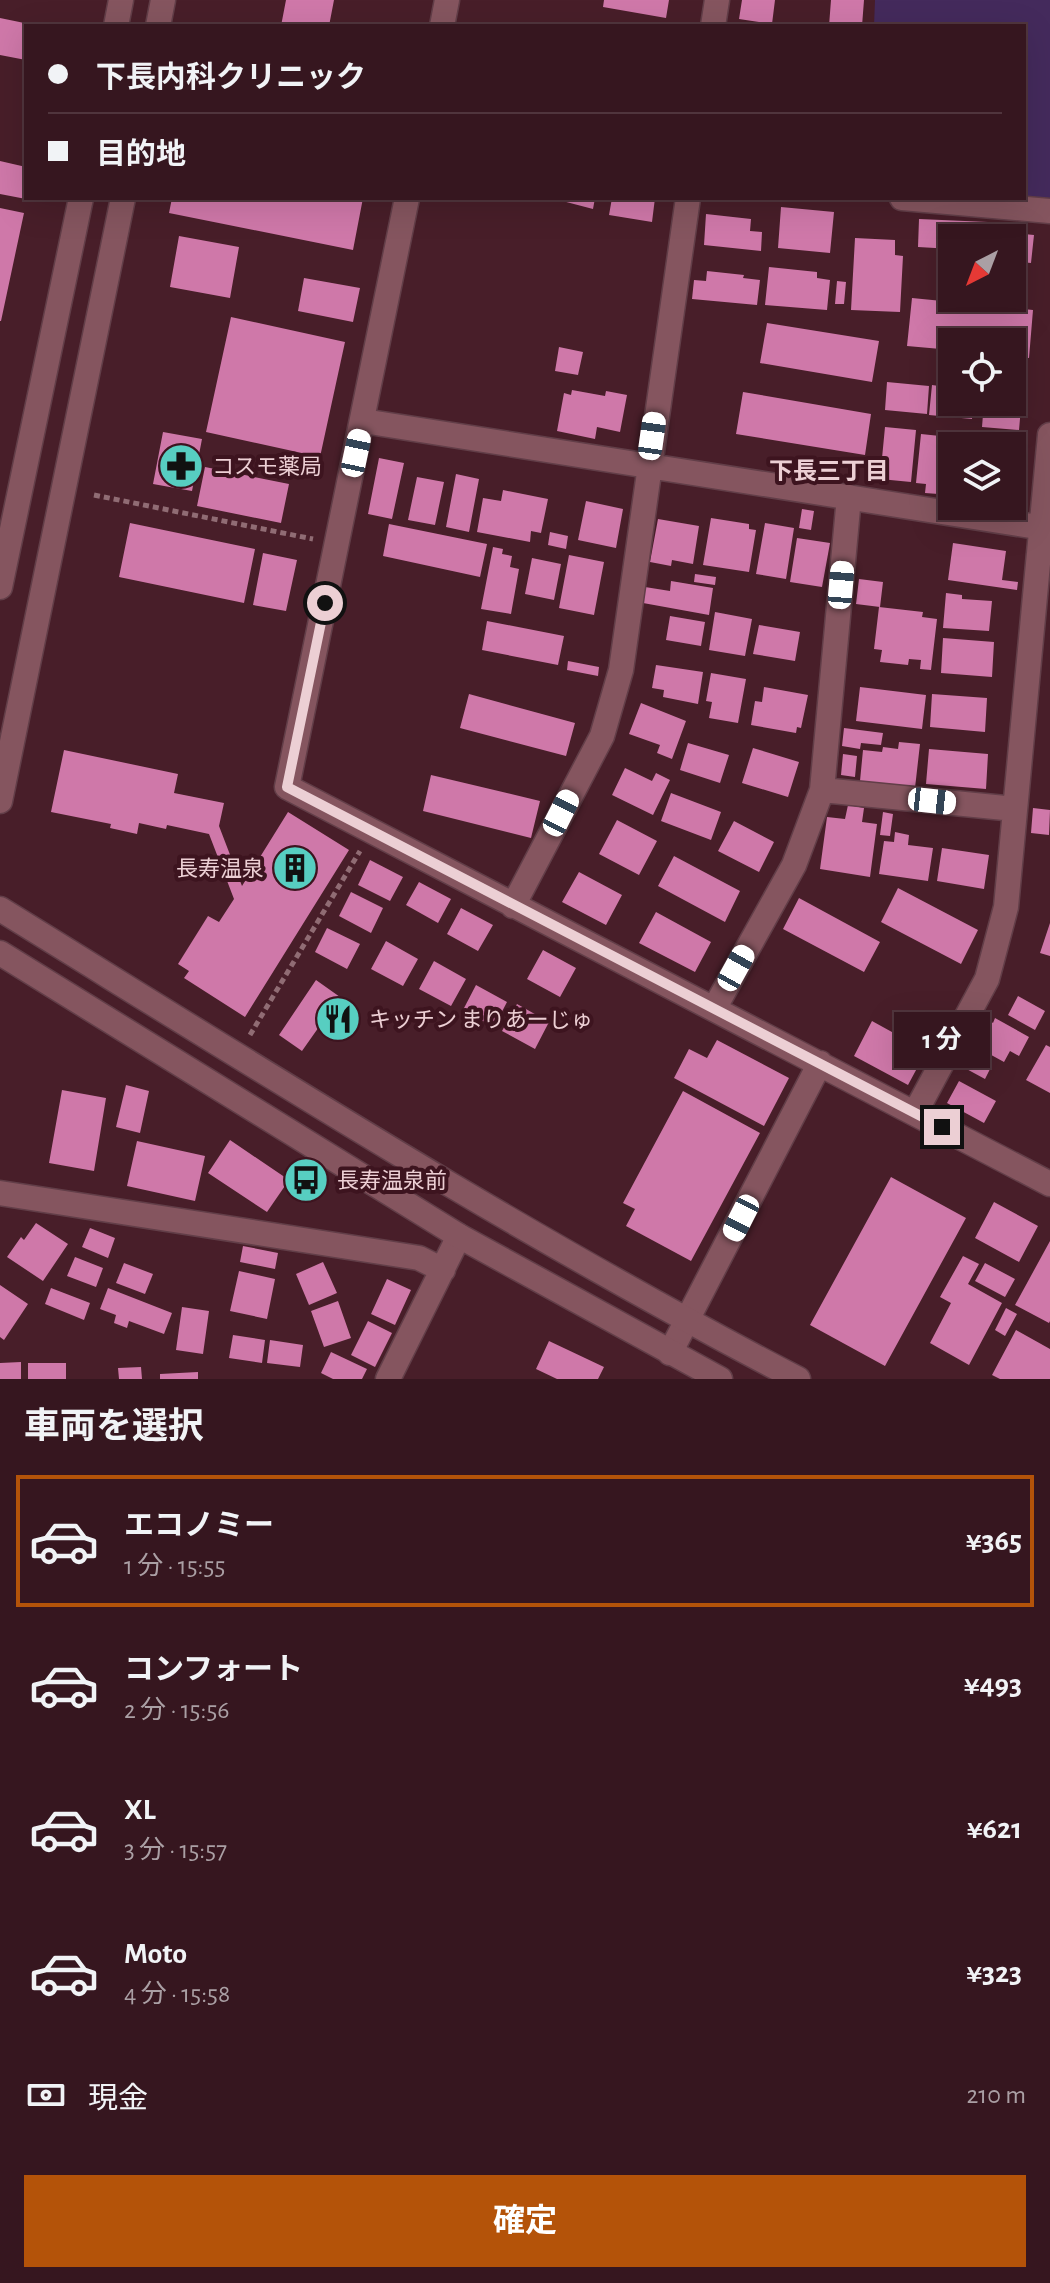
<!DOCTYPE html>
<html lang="ja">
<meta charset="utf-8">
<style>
:root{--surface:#36161f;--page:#41232c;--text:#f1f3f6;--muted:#aa9fa4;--line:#50353d;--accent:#b45309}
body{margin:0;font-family:"Alegreya Sans","Noto Sans JP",sans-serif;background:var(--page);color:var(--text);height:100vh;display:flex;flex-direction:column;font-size:30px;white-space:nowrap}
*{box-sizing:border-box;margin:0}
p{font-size:26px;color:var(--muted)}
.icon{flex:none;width:44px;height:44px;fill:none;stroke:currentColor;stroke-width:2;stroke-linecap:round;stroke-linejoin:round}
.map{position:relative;height:1379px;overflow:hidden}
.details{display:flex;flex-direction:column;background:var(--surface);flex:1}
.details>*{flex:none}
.guide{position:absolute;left:24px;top:24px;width:1002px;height:176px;border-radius:0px;box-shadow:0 8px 32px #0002,0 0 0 2px var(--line);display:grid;align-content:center;height:176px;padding:0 24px;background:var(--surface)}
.needle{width:52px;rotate:222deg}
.tools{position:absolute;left:938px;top:224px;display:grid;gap:16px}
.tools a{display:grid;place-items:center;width:88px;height:88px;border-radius:0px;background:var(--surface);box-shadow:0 8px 32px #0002,0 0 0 2px var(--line);font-size:40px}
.end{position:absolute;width:36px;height:36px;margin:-18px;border:10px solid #eccfd4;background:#111;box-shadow:0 0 0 4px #111}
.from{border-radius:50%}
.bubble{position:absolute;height:56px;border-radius:0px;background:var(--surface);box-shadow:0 8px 32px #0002,0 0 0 2px var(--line);font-size:26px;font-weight:700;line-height:56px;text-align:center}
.car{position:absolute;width:24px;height:48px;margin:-24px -12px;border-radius:10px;box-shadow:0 0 6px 2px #0007;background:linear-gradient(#fff 24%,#345 0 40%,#fff 0 76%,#345 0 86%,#fff 0)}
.guide b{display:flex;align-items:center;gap:28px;height:76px;font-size:30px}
.guide b+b{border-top:2px solid var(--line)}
.guide i{width:20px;height:20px;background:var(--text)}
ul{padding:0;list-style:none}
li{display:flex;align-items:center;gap:24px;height:132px;margin:0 16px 12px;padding:0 8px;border:4px solid transparent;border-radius:0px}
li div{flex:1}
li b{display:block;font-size:30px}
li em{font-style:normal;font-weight:700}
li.on{border-color:var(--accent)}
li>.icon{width:72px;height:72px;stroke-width:1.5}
h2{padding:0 24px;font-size:36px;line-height:96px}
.pay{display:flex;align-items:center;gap:20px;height:88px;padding:0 24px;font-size:30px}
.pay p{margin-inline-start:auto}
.cta{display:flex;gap:16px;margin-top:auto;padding:16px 24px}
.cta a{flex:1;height:92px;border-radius:0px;background:var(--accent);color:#fff;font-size:32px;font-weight:700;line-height:92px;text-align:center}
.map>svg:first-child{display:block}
.green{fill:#442a5c}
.building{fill:#cf78a9}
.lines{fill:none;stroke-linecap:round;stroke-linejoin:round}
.street-casing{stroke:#623e48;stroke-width:27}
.secondary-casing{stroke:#623e48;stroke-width:27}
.path{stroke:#906c74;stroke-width:5;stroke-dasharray:6 4;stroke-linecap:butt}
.street{stroke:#85555f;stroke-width:24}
.secondary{stroke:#85555f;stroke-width:24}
.route{stroke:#eccfd4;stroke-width:10}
.labels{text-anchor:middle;stroke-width:8;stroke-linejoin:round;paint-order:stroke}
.poi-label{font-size:22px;fill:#eccfd4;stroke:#3d141f;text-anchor:start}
.neighbourhood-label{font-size:24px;font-weight:bold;fill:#eccfd4;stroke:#3d141f}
</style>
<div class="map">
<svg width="1050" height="1379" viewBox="0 0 1050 1379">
<rect width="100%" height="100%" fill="#481e29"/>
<!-- green -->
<path class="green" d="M875 0H1050V198L1024 196V26H874Z"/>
<!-- building -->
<path class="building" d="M286 0H334L329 26H281Z
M604 0H669L666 18 603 7Z
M742 0H775L772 24 739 19Z
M831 0H864L862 26H829Z
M0 18 34 25 26 26V60L0 55Z
M0 161 26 167V199L0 194Z
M172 198H363L353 250 169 213Z
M551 198H595L593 209Z
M612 198H655L652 222 609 215Z
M781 207 834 212 830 253 778 248Z
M0 208 24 213 1 321H0Z
M706 214 751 219 750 231 762 232 761 251 704 245Z
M919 219 988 222 987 238H952V249L918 247Z
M993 231 1034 235 1031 263 1012 261V238H992Z
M179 236 239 247 230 298 170 287Z
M855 238 895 240V255L903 256 900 312 851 310Z
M769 267 817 272V278L830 280 827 310 765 305Z
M707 271 744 275 743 278 760 280 757 305 692 299 694 280 706 281Z
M304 278 360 288 353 322 298 311Z
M837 281 846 282 844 304H835Z
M912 298 1033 310 1029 358 1012 356V342H952V350L907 346Z
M231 317 345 342 320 457 206 432Z
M767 323 879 341 872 382 760 363Z
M559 347 583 352 578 375 555 371Z
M887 382 929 386 927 414 885 410Z
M946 383H952V402H973L972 419 929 415 932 385 946 387Z
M572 390 605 396 606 391 627 395 620 432 597 427 595 439 557 431 564 393 571 395Z
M743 392 871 414 865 455 736 434Z
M1012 395 1022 396 1019 430 982 427 984 402H1012Z
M885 427 916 430 911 482 880 479Z
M163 432 202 439 192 491 153 484Z
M921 434 959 438 958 446H952V495L925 493 926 484 916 483Z
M970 435 1011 439V446H969Z
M379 458 404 463 392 519 368 514Z
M205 467 289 484 281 523 197 506Z
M456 474 479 479 469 532 446 527Z
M417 477 444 482 435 525 408 520Z
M503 490 548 499 541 533 531 531 530 542 477 532 483 498 501 501Z
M586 501 623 509 616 548 578 540Z
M802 509 814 511 811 530 799 528Z
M711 518 749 524V529L756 530 749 572 703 565Z
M658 519 699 526 693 564 672 560 671 566 650 562Z
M130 523 255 549 244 603 119 577Z
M765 523 794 528 786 579 756 574Z
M389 524 487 544 480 577 383 556Z
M550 532 568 536 566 549 548 545Z
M797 538 830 543 822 587 790 582Z
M953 543 1006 551 1002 580 1018 582 1017 590 948 580Z
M493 547 503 549 502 554 512 556 510 567 519 569 511 614 481 609Z
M263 553 297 560 286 611 253 605Z
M569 555 604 562 594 615 559 608Z
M532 558 561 564 554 600 525 594Z
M695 574 716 577 715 585 694 582Z
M859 579 883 582 880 607 856 604Z
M671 581 713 588 709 615 643 603 645 587 670 591Z
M946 593 962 595V599L992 601 989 631 943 628Z
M879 607 923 612 922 617 937 619 931 670 920 669 921 660 909 659 908 665 880 662 882 650 874 649Z
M715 612 752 619 745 656 709 650Z
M670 616 705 622 701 646 666 640Z
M487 621 564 636 558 665 482 650Z
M759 625 800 632 795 661 753 654Z
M943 638 994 642 992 677 941 673Z
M568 661 599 667 598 676 567 670Z
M656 665 703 672 698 704 663 697 664 690 652 688Z
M711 673 746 679 738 723 709 718 712 702 706 701Z
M764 687 808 695 801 728 797 727 796 733 751 725 755 701 762 702Z
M860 687 926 695 922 729 856 721Z
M469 694 575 723 566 756 460 728Z
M932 694 987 698 985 732 930 727Z
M641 703 686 721 672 759 657 753 660 745 629 734Z
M844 728 883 733 881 745 861 743 860 749 842 746Z
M899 742 920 744 915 788 860 781 863 750 882 752 883 747 898 749Z
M688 743 729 755 720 783 680 770Z
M753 748 799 762 788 797 742 783Z
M929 749 988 754 986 789 926 784Z
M64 750 178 774 174 793 224 803 219 826 242 886 288 812 349 850 245 1017 184 978 189 971 178 964 208 916 219 922 234 899 209 834 167 825 166 829 139 823 137 834 110 828 111 824 51 812Z
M843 754 857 756 855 777 841 775Z
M625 768 652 781 656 773 670 780 653 815 612 795Z
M431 775 540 801 531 838 423 811Z
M671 793 721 812 711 840 661 821Z
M848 805 864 808 862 822 877 824 870 877 820 869 827 817 845 819Z
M1033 808 1050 810 1049 835 1031 833Z
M883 812 893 814 890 836 880 835Z
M617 820 657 841 639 875 599 854Z
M734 821 774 842 759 872 718 851Z
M895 832 909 835 908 845 933 848 928 881 879 874 884 841 894 842Z
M942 848 989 855 984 889 937 881Z
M674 856 740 891 725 922 658 886Z
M370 860 403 877 390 901 358 885Z
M579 872 622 895 606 925 562 902Z
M419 882 451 899 438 923 406 905Z
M898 888 978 930 961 964 881 922Z
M351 892 383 908 371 933 339 916Z
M799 898 880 942 864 972 783 929Z
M461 908 493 925 478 951 447 934Z
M656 912 711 942 695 972 639 943Z
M1050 923V956L1040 953Z
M327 928 360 944 347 969 315 952Z
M386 941 418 959 403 986 371 969Z
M543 950 576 968 560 997 527 979Z
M434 961 466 979 451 1006 419 989Z
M316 980 340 997 302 1051 279 1035Z
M476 985 507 1002 494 1027 463 1010Z
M1018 996 1045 1011 1035 1030 1008 1015Z
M517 1004 549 1022 535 1049 502 1031Z
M995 1018 1029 1037 1019 1056 1010 1051 1004 1062 973 1045 987 1019 993 1023Z
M872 1021 901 1037 896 1045 922 1059 908 1085 854 1056Z
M717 1040 789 1078 764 1126 674 1078 689 1049 707 1058Z
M1046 1045 1050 1047V1093L1026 1080Z
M968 1052 992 1065 985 1079 961 1066Z
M959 1081 996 1101 984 1123 947 1103Z
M126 1085 149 1091 140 1133 116 1127Z
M62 1090 106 1098 94 1171 49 1163Z
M683 1091 760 1133 691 1261 626 1226 635 1209 623 1203Z
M230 1140 289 1180 267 1212 208 1173Z
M137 1141 205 1156 195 1201 127 1186Z
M891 1177 966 1218 885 1366 810 1325Z
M994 1202 1038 1226 1019 1262 975 1238Z
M36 1223 68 1244 43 1281 7 1257 21 1237 24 1240Z
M90 1228 115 1238 108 1258 82 1247Z
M1050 1241V1321L1049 1323 1015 1305Z
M243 1246 278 1253 275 1269 240 1262Z
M963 1256 979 1264 968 1284 1002 1303 969 1365 930 1343 951 1303 940 1297Z
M75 1257 103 1268 96 1287 67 1276Z
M323 1262 337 1293 309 1305 296 1274Z
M124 1263 153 1274 145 1294 116 1283Z
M985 1263 1015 1279 1005 1297 975 1281Z
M239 1271 275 1279 267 1319 230 1311Z
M387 1279 411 1290 395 1325 371 1314Z
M0 1285 28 1304 4 1340 0 1337Z
M51 1288 90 1303 84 1320 45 1304Z
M108 1288 172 1313 164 1334 129 1321 127 1328 114 1323 116 1315 100 1309Z
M338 1301 351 1338 324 1347 311 1311Z
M182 1307 209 1311 203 1354 176 1350Z
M1006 1308 1017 1314 1005 1336 995 1330Z
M368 1321 392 1333 375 1367 351 1355Z
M1016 1330 1050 1349V1379H1000L992 1375Z
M233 1335 265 1340 262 1363 229 1358Z
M270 1340 303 1345 300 1367 267 1363Z
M549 1341 604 1367 598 1379H557L536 1369Z
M331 1352 367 1369 362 1379H333L321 1373Z
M21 1362V1379H0V1363Z
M28 1363H66V1379H28Z
M141 1367 142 1379H119L118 1368Z
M198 1372V1379H160V1374Z"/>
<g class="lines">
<!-- street casing -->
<g class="street-casing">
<path id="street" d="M442 26 447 0
M713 26 717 0
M407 198 287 787 1050 1184
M902 198 1050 211
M363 421 1050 529
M822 790 1015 809
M513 906 602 736 621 670 688 198
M714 1009 794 865 822 790 849 497
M915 1113 987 979 1006 907 1050 435
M0 1193 419 1258 443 1270
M670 1353 820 1063
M388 1379 459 1236"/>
</g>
<!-- secondary casing -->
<g class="secondary-casing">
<path id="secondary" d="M116 26 121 0
M158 26 163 0
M0 587 81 198
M0 801 123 198
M0 909C263 1071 524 1237 798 1379
M0 953 459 1236 720 1379"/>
</g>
<!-- path -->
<path class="path" d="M94 495 313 539
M250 1035 360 851"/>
<!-- street -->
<use href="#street" class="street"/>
<!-- secondary -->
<use href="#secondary" class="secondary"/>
</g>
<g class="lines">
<!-- route -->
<path class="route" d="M325 603 287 787 942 1127"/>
</g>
<!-- icons -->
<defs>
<g id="pharmacy-disc" transform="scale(2.3)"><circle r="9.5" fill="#57cec1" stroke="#3d141f"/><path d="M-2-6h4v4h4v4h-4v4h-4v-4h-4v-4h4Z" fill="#111"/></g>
<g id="building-disc" transform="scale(2.3)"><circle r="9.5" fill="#57cec1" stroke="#3d141f"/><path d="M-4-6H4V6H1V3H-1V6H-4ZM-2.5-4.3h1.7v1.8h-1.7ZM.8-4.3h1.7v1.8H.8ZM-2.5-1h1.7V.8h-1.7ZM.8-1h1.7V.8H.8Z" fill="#111"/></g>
<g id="restaurant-disc" transform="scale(2.3)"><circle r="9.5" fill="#57cec1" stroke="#3d141f"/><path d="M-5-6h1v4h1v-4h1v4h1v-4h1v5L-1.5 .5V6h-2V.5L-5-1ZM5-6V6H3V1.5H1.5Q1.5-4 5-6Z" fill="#111"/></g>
<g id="bus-disc" transform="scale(2.3)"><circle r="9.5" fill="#57cec1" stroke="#3d141f"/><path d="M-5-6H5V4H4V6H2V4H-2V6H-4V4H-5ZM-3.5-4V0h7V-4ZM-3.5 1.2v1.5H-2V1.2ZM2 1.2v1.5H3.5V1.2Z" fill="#111"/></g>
</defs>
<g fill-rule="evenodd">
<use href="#pharmacy-disc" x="181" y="466"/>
<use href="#building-disc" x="295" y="868"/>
<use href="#restaurant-disc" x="338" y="1019"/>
<use href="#bus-disc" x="306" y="1180"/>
</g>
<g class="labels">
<!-- poi labels -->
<g class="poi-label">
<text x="212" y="474">コスモ薬局</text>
<text x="264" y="876" text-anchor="end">長寿温泉</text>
<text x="369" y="1027">キッチン まりあーじゅ</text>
<text x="337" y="1188">長寿温泉前</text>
</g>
<!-- neighbourhood labels -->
<g class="neighbourhood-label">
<text x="829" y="479">下長三丁目</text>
</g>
</g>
</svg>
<div class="tools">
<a><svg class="needle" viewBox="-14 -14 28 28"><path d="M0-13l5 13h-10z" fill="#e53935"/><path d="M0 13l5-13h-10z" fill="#aa9fa4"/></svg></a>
<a><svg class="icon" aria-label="locate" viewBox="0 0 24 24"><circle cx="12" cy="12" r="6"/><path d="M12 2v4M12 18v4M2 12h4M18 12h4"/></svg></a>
<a><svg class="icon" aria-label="layers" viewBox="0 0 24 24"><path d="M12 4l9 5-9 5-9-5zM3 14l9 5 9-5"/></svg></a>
</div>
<i class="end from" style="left:325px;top:603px"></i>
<i class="end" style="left:942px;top:1127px"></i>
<div class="bubble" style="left:894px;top:1012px;width:96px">1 分</div>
<i class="car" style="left:652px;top:436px;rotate:8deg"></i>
<i class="car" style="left:356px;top:453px;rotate:12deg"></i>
<i class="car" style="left:841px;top:585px;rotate:5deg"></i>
<i class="car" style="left:932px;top:801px;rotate:96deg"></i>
<i class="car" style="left:561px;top:813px;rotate:27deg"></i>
<i class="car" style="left:736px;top:968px;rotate:29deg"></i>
<i class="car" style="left:741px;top:1218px;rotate:207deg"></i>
<div class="guide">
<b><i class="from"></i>下長内科クリニック</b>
<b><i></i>目的地</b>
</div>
</div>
<section class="details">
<h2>車両を選択</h2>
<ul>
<li class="on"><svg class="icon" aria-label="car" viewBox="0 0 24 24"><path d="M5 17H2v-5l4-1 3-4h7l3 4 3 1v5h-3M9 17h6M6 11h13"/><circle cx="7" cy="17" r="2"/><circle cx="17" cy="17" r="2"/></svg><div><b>エコノミー</b><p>1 分 · 15:55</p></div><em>¥365</em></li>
<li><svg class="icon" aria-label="car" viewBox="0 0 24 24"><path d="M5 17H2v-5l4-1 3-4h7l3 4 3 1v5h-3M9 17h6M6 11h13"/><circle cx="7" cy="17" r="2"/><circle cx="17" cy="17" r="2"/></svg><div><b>コンフォート</b><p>2 分 · 15:56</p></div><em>¥493</em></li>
<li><svg class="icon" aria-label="car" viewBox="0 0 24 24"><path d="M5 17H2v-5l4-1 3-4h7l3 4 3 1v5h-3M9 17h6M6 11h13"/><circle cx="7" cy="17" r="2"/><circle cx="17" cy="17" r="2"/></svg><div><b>XL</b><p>3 分 · 15:57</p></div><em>¥621</em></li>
<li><svg class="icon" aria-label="car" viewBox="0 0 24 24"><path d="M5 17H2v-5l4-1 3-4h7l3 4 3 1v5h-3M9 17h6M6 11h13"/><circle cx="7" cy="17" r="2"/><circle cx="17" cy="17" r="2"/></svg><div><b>Moto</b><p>4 分 · 15:58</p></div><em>¥323</em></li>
</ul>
<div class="pay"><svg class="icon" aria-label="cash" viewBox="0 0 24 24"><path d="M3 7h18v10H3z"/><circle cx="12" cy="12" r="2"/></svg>現金<p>210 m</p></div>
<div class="cta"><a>確定</a></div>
</section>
